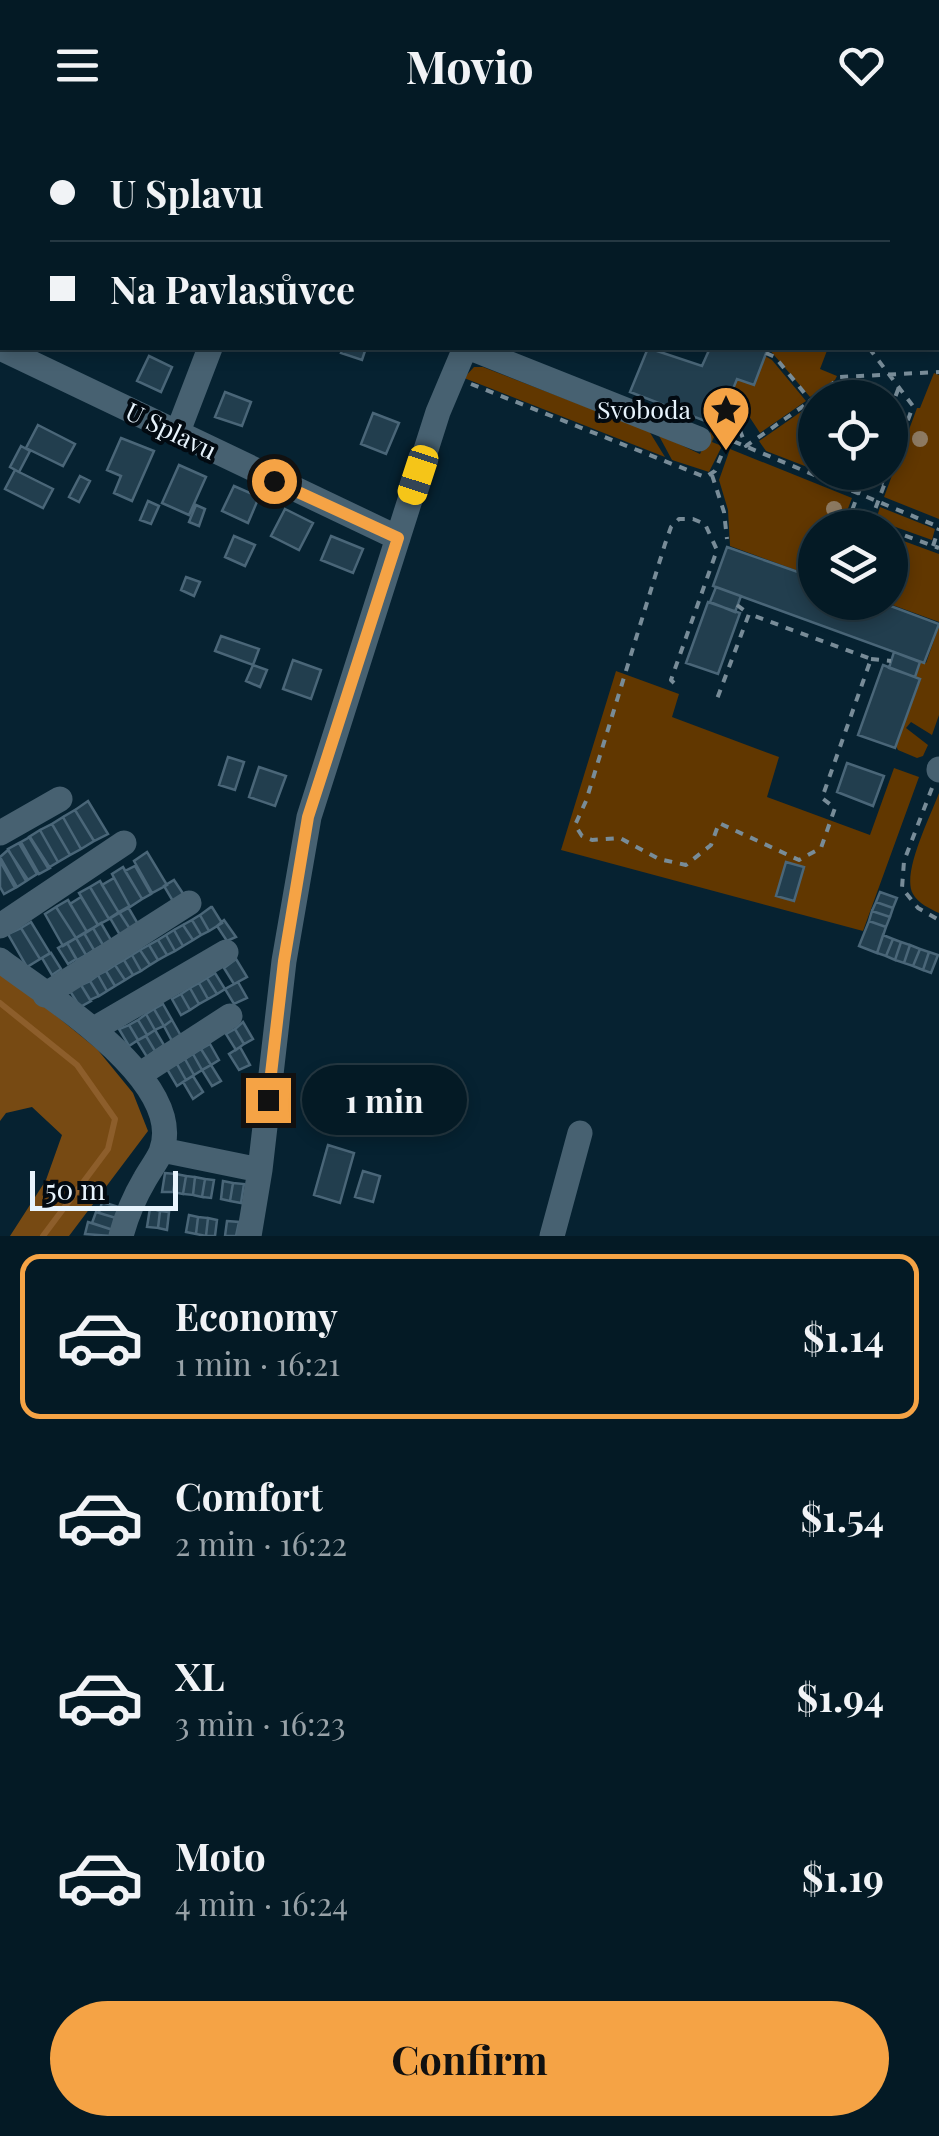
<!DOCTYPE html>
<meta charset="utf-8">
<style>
:root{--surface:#041a25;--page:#122732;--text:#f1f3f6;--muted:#97a1a7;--line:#253842;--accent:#f5a345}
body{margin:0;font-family:"Playfair Display",serif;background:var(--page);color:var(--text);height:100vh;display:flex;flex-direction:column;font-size:38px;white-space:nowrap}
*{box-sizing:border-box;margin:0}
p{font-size:32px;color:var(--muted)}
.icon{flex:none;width:55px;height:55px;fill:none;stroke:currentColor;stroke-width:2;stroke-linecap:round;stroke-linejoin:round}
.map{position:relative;height:1106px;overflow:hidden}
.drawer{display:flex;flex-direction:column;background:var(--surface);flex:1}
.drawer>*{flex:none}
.guide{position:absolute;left:0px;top:0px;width:940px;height:220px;box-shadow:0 5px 15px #0003,0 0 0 2px var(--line);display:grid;align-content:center;height:220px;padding:0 50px;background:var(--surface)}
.controls{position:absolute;left:798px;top:250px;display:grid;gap:20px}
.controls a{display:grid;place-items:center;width:110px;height:110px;border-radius:50%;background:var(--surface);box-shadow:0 5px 15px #0003,0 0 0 2px var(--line);font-size:50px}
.scale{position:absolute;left:30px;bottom:25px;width:148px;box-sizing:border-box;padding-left:10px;border:5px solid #e8f4fd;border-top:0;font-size:28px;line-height:35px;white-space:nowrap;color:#e8f4fd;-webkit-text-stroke:8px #020a11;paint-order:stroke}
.end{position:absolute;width:45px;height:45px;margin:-22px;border:12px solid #f5a345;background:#111;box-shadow:0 0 0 5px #111}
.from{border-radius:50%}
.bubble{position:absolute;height:70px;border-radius:35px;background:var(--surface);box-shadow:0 5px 15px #0003,0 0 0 2px var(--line);font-size:32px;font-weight:700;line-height:70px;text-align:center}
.car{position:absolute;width:30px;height:60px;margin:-30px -15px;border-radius:12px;box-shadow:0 0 8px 2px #0007;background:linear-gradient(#f5c518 24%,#345 0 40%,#f5c518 0 76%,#345 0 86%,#f5c518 0)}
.guide b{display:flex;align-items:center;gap:35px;height:95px;font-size:38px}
.guide b+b{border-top:2px solid var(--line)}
.guide i{width:25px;height:25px;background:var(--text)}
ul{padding:18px 0 0;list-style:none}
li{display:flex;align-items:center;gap:30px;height:165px;margin:0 20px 15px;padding:0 30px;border:5px solid transparent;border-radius:20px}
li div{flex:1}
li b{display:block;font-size:38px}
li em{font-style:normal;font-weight:700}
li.on{border-color:var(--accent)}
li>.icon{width:90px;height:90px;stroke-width:1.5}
.action{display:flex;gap:20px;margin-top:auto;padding:20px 50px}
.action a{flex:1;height:115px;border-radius:60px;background:var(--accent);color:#111;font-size:40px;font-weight:700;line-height:115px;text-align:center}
header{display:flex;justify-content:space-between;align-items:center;height:130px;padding:0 50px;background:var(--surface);font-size:45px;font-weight:700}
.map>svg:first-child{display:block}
.green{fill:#613700}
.forest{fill:#774a13}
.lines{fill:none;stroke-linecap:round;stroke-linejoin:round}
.stream{stroke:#8d5e2b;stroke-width:6}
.building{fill:#223e4e;stroke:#4a6678;stroke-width:2.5}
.path{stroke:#788c98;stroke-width:4;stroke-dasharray:8 8;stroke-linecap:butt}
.minor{stroke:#476171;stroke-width:25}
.tree{fill:#8d7a62}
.route{stroke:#f5a345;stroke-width:12}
.labels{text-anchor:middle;stroke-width:8;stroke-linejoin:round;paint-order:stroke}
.poi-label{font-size:25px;fill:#e8f4fd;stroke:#020a11;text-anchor:end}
.street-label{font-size:25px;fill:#e8f4fd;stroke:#020a11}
</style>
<header><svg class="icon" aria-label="menu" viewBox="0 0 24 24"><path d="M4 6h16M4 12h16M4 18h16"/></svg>Movio<svg class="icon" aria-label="heart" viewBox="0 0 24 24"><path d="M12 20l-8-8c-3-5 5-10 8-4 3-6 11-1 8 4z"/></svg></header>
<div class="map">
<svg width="939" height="1106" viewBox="0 0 939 1106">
<rect width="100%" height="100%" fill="#062231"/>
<!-- green -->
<path class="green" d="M768 218H828L820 239 837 246 835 250 810 267Z
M765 226 772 230 806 271 760 303 741 274 729 268 737 249 754 254Z
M474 237H483L649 301 665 327 464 248Z
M934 243 939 245V389L884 367 917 278H920Z
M815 272V340L766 321 759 311Z
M714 294 718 296 712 312 722 316 709 342 672 330 658 304 700 324Z
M730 319 852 368 841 397 815 398V447L730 416 728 380 719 350Z
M880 377 935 399 932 410 876 390Z
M890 406 939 424V492L887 473 890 472Z
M939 496V585L932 605 911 592 906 598 928 615 923 626 917 628 898 620 896 616 921 549 916 546 921 532 926 533Z
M616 541 679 564 672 587 779 627 767 667 870 705 894 638 919 647 863 801 561 720Z
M939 663V783C930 779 918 773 913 764 901 744 931 685 939 663Z"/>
<!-- forest -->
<path class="forest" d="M0 840 97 919 133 963 148 1001 69 1106H10L46 1050 62 1005 32 977 6 983 0 991Z"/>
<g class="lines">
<!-- stream -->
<path class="stream" d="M0 873 77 935 115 989 108 1019 43 1106"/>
</g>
<!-- building -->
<path class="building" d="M343 218H366L362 230 341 223Z
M648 218 702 236 710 218H768L754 255 737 249 718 296 630 262Z
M149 226 172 237 161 262 137 251Z
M225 262 251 272 242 296 215 287Z
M373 283 399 293 386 324 361 314Z
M38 295 75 314 63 336 26 318Z
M121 308 154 321 132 371 114 363 121 346 107 340Z
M21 316 30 321 19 342 10 337Z
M179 335 206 347 189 385 162 373Z
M15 340 53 359 43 378 5 359Z
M80 346 90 351 79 372 69 367Z
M234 356 259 367 248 393 222 381Z
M148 371 159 376 151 394 140 390Z
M196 375 205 379 199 396 189 392Z
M285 379 313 393 299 420 271 406Z
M234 406 255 415 245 436 225 427Z
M331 406 363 419 353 443 321 430Z
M727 417 815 448V472H880L939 494 924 533 713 456Z
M186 447 200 452 194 466 181 460Z
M716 457 741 466 735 482 710 472Z
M708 472 740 483 718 544 686 533Z
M221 506 259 519 253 535 215 521Z
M894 522 920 532 915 547 889 538Z
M293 530 321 540 311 569 283 559Z
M253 535 267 540 260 557 246 551Z
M883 535 920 549 895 618 858 605Z
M228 627 244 632 235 660 219 655Z
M847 633 884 646 873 676 837 662Z
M259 637 286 646 275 676 249 667Z
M88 671 108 704 94 711 75 680Z
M75 680 94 711 81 719 63 687Z
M63 687 81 719 70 725 52 694Z
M52 694 70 725 58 732 40 700Z
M40 700 58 732 48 738 29 707Z
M30 707 50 738 39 744 21 712Z
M19 713 37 744 26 751 8 719Z
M8 720 28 750 17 757 0 727Z
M147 722 167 755 152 763 134 731Z
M0 731 15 758 4 764 0 757Z
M786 732 804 737 794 771 776 766Z
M135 736 151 764 142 769 125 741Z
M123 737 142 769 130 777 112 744Z
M114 748 130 777 119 783 102 755Z
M174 750 186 768 174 773 164 756Z
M100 751 119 783 109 789 90 757Z
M90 757 109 789 98 795 79 763Z
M880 762 897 768 893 778 876 772Z
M81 767 98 795 87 802 70 774Z
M68 770 87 802 76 808 56 777Z
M876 772 893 778 890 787 872 781Z
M56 777 76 808 63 816 45 784Z
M128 777 138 794 130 799 119 782Z
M211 777H212L222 793 209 801 200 785Z
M872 781 890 787 886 797 869 791Z
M119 782 130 799 120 805 110 788Z
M200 785 209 801 201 805 192 790Z
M192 790 201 805 193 810 183 795Z
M224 790 236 807 227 811 217 796Z
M869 791 886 797 877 823 859 816Z
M31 792 50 823 40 829 21 798Z
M101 793 111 810 103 815 93 798Z
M183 795 193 810 183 816 174 800Z
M21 798 40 829 27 837 8 804Z
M93 798 103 815 94 820 84 803Z
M174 800 183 816 175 821 166 805Z
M84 803 94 820 86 825 76 808Z
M166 805 175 821 167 825 158 810Z
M883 805 893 809 886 826 877 823Z
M76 808 86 825 77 830 67 813Z
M893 809 901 812 895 830 886 826Z
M158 810 167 825 158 830 149 815Z
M901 812 910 815 904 833 895 830Z
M67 813 76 829 68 834 58 818Z
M149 815 158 830 150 835 140 820Z
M910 815 920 819 913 836 904 833Z
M920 819 929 822 923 840 913 836Z
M140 820 150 835 141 841 132 825Z
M929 822 938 825 931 843 923 840Z
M51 823 61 839 52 845 42 828Z
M132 825 141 841 133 845 124 830Z
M236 829 247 847 234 854 224 838Z
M124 830 133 845 125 850 115 835Z
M115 835 125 850 115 856 106 841Z
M106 841 115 856 107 861 98 845Z
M215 843 225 859 217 864 207 848Z
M98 845 107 861 99 866 90 851Z
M207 848 217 864 208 869 199 853Z
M90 851 99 866 90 870 81 855Z
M238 852 247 868 234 874 225 859Z
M199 853 208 869 199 874 190 858Z
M81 855 91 871 80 877 70 861Z
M190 858 199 874 190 880 181 864Z
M181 864 190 880 181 885 172 869Z
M163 874 172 890 164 896 154 879Z
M154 879 164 896 155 900 146 884Z
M146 884 155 900 147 905 138 890Z
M138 890 147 905 138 910 129 895Z
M172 890 181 906 172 911 164 896Z
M243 892 253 909 244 914 235 899Z
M129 895 138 910 129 916 119 899Z
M235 899 244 914 236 920 226 904Z
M155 900 164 915 155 921 146 906Z
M146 906 155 921 147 927 137 911Z
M210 914 219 930 211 935 201 919Z
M240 917 250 935 239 940 229 924Z
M201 919 211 935 202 940 193 924Z
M193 924 202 940 194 945 185 929Z
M185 929 194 945 186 950 177 934Z
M177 934 186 950 177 956 167 939Z
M211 935 221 951 212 956 202 940Z
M193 946 203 962 193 969 183 952Z
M328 1015 354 1023 340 1073 314 1065Z
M363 1041 380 1046 373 1072 355 1067Z
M165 1043 176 1044 173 1062H162Z
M176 1044 186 1046 183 1064 173 1062Z
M186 1046 195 1047 193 1065 183 1064Z
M195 1047 205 1049 202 1067 193 1065Z
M205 1049 214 1050 211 1068 202 1067Z
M223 1051 233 1053 230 1071 221 1069Z
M233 1053 244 1054 241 1073 230 1071Z
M102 1072 119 1077 116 1088 99 1083Z
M150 1078 160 1081 158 1098 147 1097Z
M160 1081 169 1082 167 1100 158 1098Z
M96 1082 116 1088 113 1100 92 1093Z
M189 1085 198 1087 196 1104 186 1102Z
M198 1087 208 1088 206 1106 196 1104Z
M208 1088 217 1090 215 1106H206Z
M227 1091 239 1092 236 1106H225Z
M88 1092 113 1100 111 1106 85 1104Z"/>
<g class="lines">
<!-- path -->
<path class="path" d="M851 2 852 0
M869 218 913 276 890 340
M766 223 775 227 810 270
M471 254 705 347 715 341 728 309 939 397
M816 268 840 247 939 242
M728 270 746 316 815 268
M890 281 899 257
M890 286 907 293
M890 309 900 313
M866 342 850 386 883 398
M712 345 724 382 727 409
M865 346 884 353
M870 393 889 342
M890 400 939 418
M933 416 939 398
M737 475 749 484
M871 529 891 531
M674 553 671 550 717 420 705 394 693 389H679L671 397 665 414 586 671 575 695 582 706 592 710 620 708 659 729 686 735 711 715 719 693 799 730 821 718 835 678 822 668 871 529 749 484 717 569
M932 658 904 731 902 758 918 778 939 790"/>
<!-- minor -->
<path class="minor" d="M290 2V0
M554 2 555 0
M0 4 2 0
M938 72 939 73
M0 218 398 408
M470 218 699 309
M177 304 210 218
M939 639V640
M0 703 60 669
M0 796 124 713
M0 830C45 865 189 951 161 1022 157 1031 150 1040 145 1049 135 1066 126 1087 121 1106
M45 865 189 773
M94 899 226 822
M139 945 230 886
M162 1020 260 1040
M249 1106 260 1040 284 831 309 687 438 282 465 218
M552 1106 580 1003"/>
</g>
<!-- trees -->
<g class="tree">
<circle cx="920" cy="309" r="8"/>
<circle cx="834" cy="379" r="8"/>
</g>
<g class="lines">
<!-- route -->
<path class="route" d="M268 970 284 831 308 687 398 408 274 351"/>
</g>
<!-- icons -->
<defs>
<g id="sight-pin" transform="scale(2.5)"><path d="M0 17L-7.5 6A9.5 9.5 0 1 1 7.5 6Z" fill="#f5a345" stroke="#020a11"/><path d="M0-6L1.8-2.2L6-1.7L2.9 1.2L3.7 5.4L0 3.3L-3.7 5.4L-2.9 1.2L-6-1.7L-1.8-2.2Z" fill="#111"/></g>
</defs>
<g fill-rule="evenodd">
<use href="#sight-pin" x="726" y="280"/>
</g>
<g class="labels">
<!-- poi labels -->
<g class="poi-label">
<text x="691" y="289">Svoboda</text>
</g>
<!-- street labels -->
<g class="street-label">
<text transform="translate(171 301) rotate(26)" y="9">U Splavu</text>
</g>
</g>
</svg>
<div class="controls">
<a><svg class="icon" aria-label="locate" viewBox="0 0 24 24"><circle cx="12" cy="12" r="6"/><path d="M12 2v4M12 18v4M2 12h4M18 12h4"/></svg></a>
<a><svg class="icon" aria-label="layers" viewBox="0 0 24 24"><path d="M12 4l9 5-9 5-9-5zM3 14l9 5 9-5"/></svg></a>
</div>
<div class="scale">50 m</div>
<i class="end from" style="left:274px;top:351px"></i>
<i class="end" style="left:268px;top:970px"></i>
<div class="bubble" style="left:302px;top:935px;width:165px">1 min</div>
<i class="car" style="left:418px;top:345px;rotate:198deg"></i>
<div class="guide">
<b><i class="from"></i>U Splavu</b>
<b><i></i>Na Pavlasůvce</b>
</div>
</div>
<section class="drawer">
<ul>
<li class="on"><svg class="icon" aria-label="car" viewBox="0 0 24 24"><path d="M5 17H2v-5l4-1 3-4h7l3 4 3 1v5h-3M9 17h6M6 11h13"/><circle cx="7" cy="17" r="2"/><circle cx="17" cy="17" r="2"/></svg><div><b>Economy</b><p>1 min · 16:21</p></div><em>$1.14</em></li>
<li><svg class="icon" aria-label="car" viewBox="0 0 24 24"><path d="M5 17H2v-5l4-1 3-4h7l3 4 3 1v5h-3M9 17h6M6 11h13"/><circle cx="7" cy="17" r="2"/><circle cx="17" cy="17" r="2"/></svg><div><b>Comfort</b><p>2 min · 16:22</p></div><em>$1.54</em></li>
<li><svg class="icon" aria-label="car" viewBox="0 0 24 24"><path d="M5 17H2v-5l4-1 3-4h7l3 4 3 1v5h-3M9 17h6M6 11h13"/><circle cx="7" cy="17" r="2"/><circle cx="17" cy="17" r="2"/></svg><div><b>XL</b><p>3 min · 16:23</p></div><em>$1.94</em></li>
<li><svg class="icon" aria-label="car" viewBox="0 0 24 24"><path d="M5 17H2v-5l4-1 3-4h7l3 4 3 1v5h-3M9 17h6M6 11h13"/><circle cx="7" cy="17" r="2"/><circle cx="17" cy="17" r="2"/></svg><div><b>Moto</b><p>4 min · 16:24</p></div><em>$1.19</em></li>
</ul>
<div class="action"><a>Confirm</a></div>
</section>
